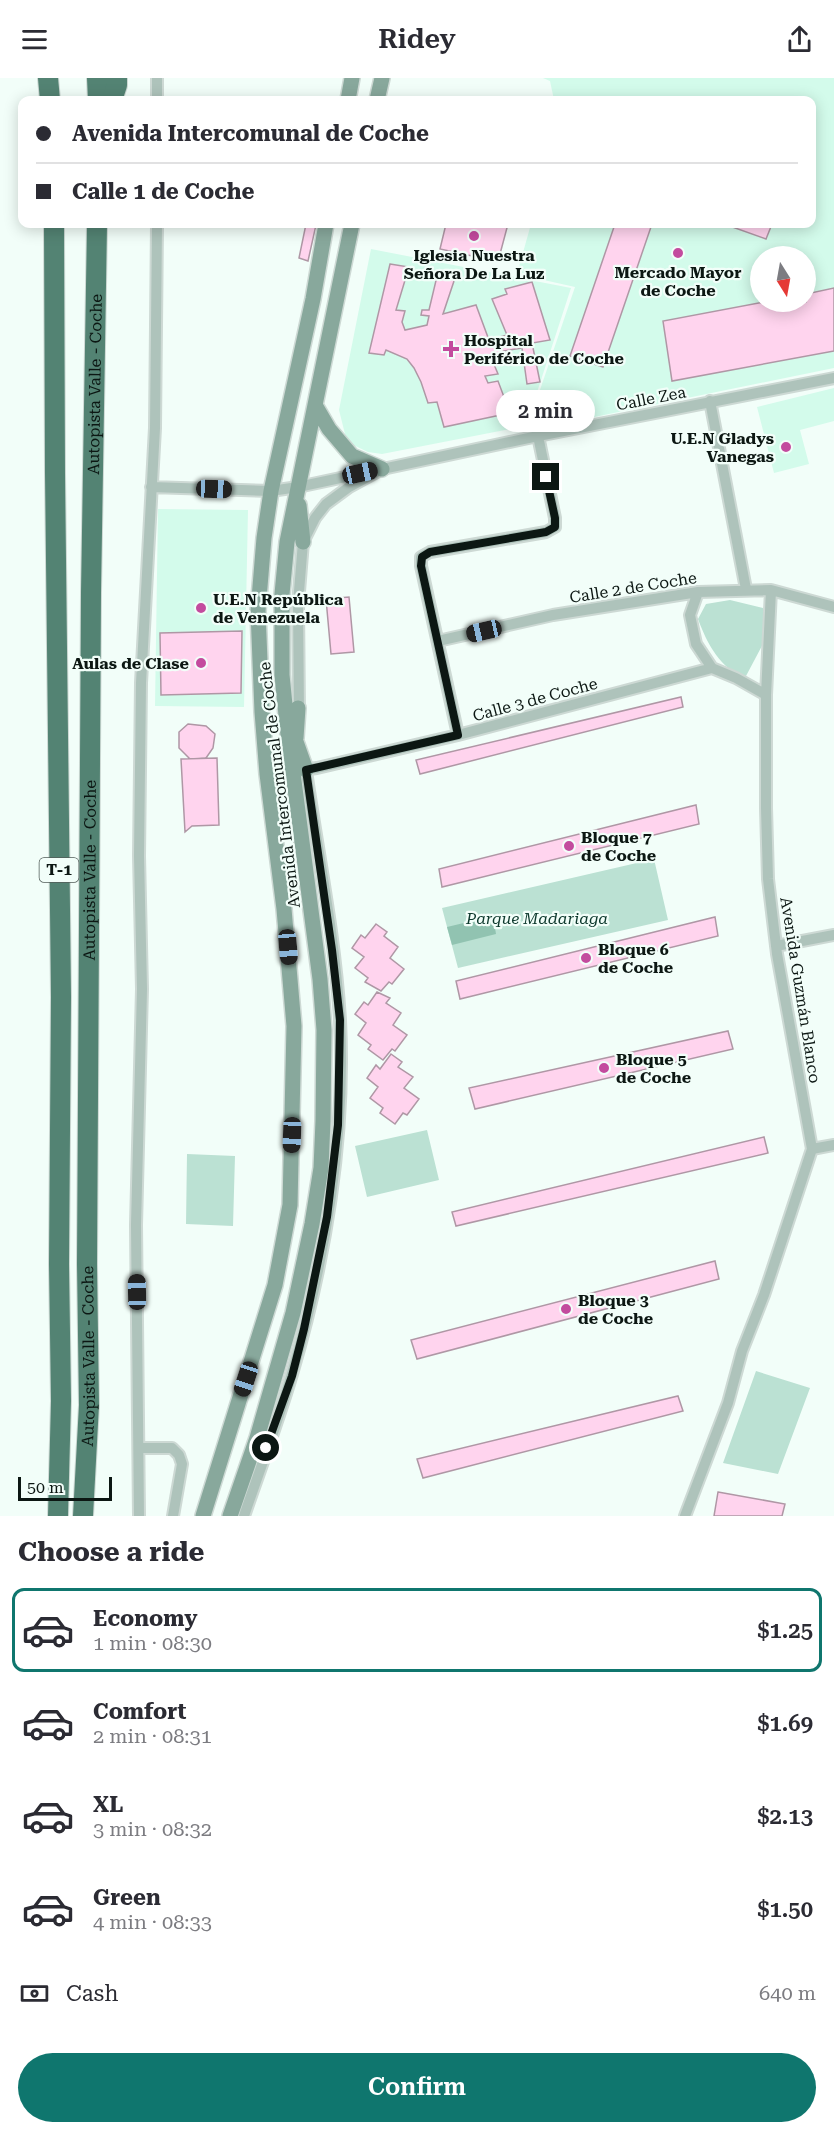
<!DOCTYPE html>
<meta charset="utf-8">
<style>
:root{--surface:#fff;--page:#f7f7f7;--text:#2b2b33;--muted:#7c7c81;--line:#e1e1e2;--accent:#0f766e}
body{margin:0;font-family:"Roboto Serif",serif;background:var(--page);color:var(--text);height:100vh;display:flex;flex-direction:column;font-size:22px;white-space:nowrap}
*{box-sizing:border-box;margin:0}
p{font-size:20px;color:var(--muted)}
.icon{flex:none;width:33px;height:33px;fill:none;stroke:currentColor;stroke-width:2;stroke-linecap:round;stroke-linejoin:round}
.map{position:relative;height:1438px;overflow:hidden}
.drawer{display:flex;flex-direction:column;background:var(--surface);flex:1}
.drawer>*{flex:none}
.top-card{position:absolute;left:18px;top:18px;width:798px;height:132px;border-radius:12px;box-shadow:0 3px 15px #0003;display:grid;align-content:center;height:132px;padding:0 18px;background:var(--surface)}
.needle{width:39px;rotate:169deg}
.fabs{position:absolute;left:750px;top:168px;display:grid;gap:12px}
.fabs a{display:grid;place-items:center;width:66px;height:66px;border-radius:50%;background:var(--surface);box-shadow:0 3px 15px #0003;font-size:30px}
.scale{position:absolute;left:18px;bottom:15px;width:94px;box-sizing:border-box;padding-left:6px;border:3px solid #0c1713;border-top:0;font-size:16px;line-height:21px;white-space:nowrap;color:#0c1713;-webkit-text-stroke:4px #f2fef9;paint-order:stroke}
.end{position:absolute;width:27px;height:27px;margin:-14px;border:8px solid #0c1713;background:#fff;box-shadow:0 0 0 3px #fff}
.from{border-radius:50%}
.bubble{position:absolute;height:42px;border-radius:21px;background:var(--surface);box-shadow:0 3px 15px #0003;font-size:20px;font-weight:600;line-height:42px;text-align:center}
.car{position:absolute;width:18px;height:36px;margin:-18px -9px;border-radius:8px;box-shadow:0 0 4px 2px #0007;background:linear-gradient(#222 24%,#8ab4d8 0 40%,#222 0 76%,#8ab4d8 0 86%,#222 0)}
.top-card b{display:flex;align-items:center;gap:21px;height:57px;font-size:22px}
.top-card b+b{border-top:2px solid var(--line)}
.top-card i{width:15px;height:15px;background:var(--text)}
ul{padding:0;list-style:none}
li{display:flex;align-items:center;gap:18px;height:84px;margin:0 12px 9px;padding:0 6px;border:3px solid transparent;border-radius:12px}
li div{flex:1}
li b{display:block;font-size:22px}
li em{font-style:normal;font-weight:600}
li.current{border-color:var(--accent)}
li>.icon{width:54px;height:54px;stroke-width:1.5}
h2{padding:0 18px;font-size:27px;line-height:72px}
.pay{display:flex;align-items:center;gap:15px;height:66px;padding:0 18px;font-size:22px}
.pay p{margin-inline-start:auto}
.primary-button{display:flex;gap:12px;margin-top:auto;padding:12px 18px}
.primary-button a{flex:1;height:69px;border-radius:36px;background:var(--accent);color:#fff;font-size:24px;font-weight:600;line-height:69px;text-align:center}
header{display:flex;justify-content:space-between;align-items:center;height:78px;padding:0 18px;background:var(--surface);font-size:27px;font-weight:600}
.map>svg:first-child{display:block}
.built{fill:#d3fbeb;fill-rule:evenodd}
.green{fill:#bbe1d3}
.water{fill:#91c3b1}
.building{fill:#ffd4ee;stroke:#af97a5;stroke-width:1.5}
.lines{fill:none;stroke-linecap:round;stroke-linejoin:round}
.street-casing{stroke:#cdd9d4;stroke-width:14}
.secondary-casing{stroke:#cdd9d4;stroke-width:18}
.highway-casing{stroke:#cdd9d4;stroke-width:22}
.street{stroke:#aec3bb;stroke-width:10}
.secondary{stroke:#88a89c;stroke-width:15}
.highway{stroke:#538373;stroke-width:20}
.route{stroke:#0c1713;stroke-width:8}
.poi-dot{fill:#c34b9e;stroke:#f2fef9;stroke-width:2}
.labels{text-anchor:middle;stroke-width:4.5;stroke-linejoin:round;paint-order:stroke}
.shield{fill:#f2fef9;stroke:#515c58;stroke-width:1.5}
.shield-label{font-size:15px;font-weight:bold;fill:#0c1713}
.poi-label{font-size:16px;font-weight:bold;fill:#0c1713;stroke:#f2fef9;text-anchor:start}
.street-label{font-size:16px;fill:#0c1713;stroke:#f2fef9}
.park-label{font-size:16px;font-style:italic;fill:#0d392d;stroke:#f2fef9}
</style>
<header><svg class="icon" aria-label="menu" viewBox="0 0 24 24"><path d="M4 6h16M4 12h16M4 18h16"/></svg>Ridey<svg class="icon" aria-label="share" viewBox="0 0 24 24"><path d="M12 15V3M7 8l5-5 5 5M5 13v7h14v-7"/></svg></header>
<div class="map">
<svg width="834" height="1438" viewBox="0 0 834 1438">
<rect width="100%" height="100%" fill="#f2fef9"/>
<!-- built -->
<path class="built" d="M543 0H834V290L526 353 575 209 517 196 531 146H812V22H554L550 3ZM760 178H806V224H760Z
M371 171 571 210 526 348 382 376 368 374 347 364 339 332Z
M834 310V343L800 352 809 386 774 395 757 329Z
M158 431 248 432 244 629 155 628Z"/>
<!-- green -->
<path class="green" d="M730 522 763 530 765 562 746 598C721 594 706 563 698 541L706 526Z
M654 781 668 842 458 890 442 830Z
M427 1052 439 1102 367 1119 355 1068Z
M187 1076 235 1078 233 1148 186 1146Z
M756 1293 810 1310 778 1396 723 1385Z"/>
<!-- water -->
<path class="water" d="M493 838 496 856 452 867 447 849Z"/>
<!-- building -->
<path class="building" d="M306 146 316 147 308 183 299 180Z
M446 146H508L500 176 492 174 491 182 440 171Z
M615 146H652L603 289 570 278Z
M724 146H772L766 161Z
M390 186 409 189 396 232 405 233 402 244 405 252 427 247 429 238 421 237 422 232H429L438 194 456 197 443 236 476 227 489 262 507 257 492 221 507 216 505 211 532 204 550 262 532 265 540 304 527 306 522 270 503 273 505 281 493 284 498 296 485 298 488 305 498 303 510 335 444 349 437 324 428 325 421 304 414 290 407 281 386 272 384 277 369 275Z
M834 210V273L672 303 663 243 764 224H806V216Z
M349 519 354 574 331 576 326 521Z
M242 553 241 615 161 617 160 555Z
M681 619 683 629 420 696 416 682Z
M188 646 206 648 215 656 213 670 206 680 190 681 179 670V654Z
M217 680 219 747 192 748 185 754 181 681Z
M696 727 699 746 442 809 439 791Z
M715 839 718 858 460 921 456 903Z
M376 846 387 854 384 858 398 869 390 880 404 891 392 906 389 904 381 913 365 904 368 900 355 890 364 879 352 870 361 857 365 860Z
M377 914 390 920 386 925 401 935 393 947 407 957 395 973 392 971 383 982 368 971 371 967 358 957 366 945 355 936 364 924 368 927Z
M728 953 733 971 475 1031 469 1010Z
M391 976 402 984 398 989 413 999 404 1010 419 1021 407 1037 403 1035 395 1046 380 1035 383 1030 370 1020 378 1009 367 1000 376 987 380 991Z
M764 1059 768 1075 456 1148 452 1134Z
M715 1183 719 1201 417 1281 411 1262Z
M678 1318 683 1333 423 1400 417 1381Z
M718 1414 785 1426 782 1438H714Z"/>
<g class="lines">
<!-- street casing -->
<g class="street-casing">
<path id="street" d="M157 0V22
M710 323 746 511
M151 409 271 413 298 409 538 358 834 300
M698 514 690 537 696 566 712 590
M438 563 553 537 698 514 771 512 834 529
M299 635 298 526 303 464 315 440 326 426 349 409 382 391
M458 657 421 488V479L430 474 546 454 555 449V440L538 358
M267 696 317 690 458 657 712 590 736 600 766 617
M776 868 834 857
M812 1071 834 1067
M139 1370H172L179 1377 182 1386 173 1438
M139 1438 136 1147 142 911 139 778 141 605 155 350 157 146
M244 1438C260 1391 278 1344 292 1296 325 1184 346 1059 340 942 335 856 317 771 305 686
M685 1438 728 1325 742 1273 764 1217 812 1071 777 876 768 801 766 730V617L771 512"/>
</g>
<!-- secondary casing -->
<g class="secondary-casing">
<path id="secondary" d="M348 22 352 0
M377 22 382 0
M315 327 329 351 352 378 382 391
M299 427 303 464
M294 658 306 692
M296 660 298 630
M203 1438 275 1207 290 1127 294 948 284 831 267 696 262 634 258 533 264 460 271 413 313 221 326 146
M230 1438 257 1360 293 1235 312 1146 321 1090 323 1043 324 952 320 901 288 657 282 597V516L287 464 352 146"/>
</g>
<!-- highway casing -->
<g class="highway-casing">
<g id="highway">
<path d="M48 0 50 22"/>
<path d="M97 0 98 22"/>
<path d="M112 22 117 7V0"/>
<path d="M54 146 55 395 61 919 59 1186 61 1323 58 1438"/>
<path id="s1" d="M83 1438 89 1327 87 1186 91 515 97 146"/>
</g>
</g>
<!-- street -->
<use href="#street" class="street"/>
<!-- secondary -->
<use href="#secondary" class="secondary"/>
<!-- highway -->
<use href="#highway" class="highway"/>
</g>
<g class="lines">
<!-- route -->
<path class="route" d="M266 1370 292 1298 304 1251 327 1139 338 1047 340 942 332 872 306 692 458 657 421 488 422 479 430 474 546 454 555 449V440L546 399"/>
</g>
<!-- markers -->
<g class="poi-dot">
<circle cx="474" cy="158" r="6"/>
<circle cx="678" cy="175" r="6"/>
<path d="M448 262h6v6h6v6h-6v6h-6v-6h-6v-6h6z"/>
<circle cx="786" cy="369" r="6"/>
<circle cx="201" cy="530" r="6"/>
<circle cx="201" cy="585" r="6"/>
<circle cx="569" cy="768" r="6"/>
<circle cx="586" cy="880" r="6"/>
<circle cx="604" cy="990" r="6"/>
<circle cx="566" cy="1231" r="6"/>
</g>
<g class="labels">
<!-- shield labels -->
<rect class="shield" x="39.5" y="780" width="39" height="24" rx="4.5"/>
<g class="shield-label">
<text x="59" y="797">T-1</text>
</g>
<!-- poi labels -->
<g class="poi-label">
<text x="474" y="183" text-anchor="middle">Iglesia Nuestra<tspan x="474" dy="18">Señora De La Luz</tspan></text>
<text x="678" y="200" text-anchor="middle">Mercado Mayor<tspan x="678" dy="18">de Coche</tspan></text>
<text x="464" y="268">Hospital<tspan x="464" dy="18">Periférico de Coche</tspan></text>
<text x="774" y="366" text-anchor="end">U.E.N Gladys<tspan x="774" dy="18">Vanegas</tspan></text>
<text x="213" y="527">U.E.N República<tspan x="213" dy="18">de Venezuela</tspan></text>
<text x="189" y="591" text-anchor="end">Aulas de Clase</text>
<text x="581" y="765">Bloque 7<tspan x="581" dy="18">de Coche</tspan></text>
<text x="598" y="877">Bloque 6<tspan x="598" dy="18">de Coche</tspan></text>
<text x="616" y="987">Bloque 5<tspan x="616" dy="18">de Coche</tspan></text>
<text x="578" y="1228">Bloque 3<tspan x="578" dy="18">de Coche</tspan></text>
</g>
<!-- street labels -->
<g class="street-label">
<text dy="6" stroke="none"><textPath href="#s1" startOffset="1132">Autopista Valle - Coche</textPath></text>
<text transform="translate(651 320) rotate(-11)" y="6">Calle Zea</text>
<text transform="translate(633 509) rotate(-9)" y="6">Calle 2 de Coche</text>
<text transform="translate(535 621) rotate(-15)" y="6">Calle 3 de Coche</text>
<text transform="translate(279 707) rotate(-97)" y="6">Avenida Intercomunal de Coche</text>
<text dy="6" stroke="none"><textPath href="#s1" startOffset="646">Autopista Valle - Coche</textPath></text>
<text transform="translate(801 912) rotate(81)" y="6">Avenida Guzmán Blanco</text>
<text dy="6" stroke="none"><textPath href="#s1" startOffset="160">Autopista Valle - Coche</textPath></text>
</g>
<!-- park labels -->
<g class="park-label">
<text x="537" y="846">Parque Madariaga</text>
</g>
</g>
</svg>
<div class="fabs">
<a><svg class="needle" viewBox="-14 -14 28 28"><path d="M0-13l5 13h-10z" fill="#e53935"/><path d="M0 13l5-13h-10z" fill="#7c7c81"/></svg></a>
</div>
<div class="scale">50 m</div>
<i class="end from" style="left:266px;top:1370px"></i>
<i class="end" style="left:546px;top:399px"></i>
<div class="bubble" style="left:496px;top:312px;width:99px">2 min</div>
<i class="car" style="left:360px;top:395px;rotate:78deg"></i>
<i class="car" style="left:214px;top:411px;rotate:92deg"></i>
<i class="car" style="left:484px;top:553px;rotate:257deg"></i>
<i class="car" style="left:288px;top:869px;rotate:175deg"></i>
<i class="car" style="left:292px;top:1057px;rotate:182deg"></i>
<i class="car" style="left:137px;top:1214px;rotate:359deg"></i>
<i class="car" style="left:246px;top:1301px;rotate:198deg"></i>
<div class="top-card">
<b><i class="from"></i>Avenida Intercomunal de Coche</b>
<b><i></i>Calle 1 de Coche</b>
</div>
</div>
<section class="drawer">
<h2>Choose a ride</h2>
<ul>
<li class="current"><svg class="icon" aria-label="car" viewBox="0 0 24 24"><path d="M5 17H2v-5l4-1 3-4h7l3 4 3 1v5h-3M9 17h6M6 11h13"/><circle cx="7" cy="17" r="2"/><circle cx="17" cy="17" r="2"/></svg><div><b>Economy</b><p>1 min · 08:30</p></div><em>$1.25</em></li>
<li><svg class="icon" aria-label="car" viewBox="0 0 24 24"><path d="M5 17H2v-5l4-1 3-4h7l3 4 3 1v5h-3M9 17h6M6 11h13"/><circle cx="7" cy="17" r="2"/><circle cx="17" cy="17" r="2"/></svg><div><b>Comfort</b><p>2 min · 08:31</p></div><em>$1.69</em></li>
<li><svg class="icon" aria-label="car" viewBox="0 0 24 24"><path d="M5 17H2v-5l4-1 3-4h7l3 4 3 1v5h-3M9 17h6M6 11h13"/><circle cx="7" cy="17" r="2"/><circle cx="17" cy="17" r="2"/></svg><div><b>XL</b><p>3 min · 08:32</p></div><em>$2.13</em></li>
<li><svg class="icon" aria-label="car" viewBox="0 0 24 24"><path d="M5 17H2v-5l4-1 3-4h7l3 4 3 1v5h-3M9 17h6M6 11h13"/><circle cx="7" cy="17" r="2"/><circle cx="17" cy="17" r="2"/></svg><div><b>Green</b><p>4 min · 08:33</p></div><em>$1.50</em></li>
</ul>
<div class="pay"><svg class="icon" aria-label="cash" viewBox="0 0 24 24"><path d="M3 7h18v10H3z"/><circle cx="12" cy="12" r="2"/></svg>Cash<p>640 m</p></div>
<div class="primary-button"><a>Confirm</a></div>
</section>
